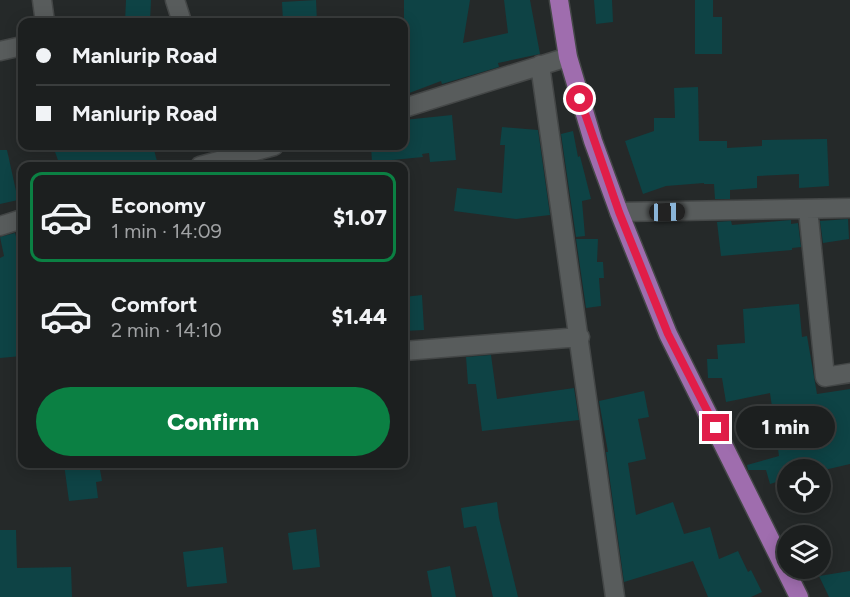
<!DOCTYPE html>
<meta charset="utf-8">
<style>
:root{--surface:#1c1f1f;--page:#252728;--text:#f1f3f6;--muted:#a0a2a4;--line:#3a3d3d;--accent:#0b8043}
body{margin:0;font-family:Figtree,sans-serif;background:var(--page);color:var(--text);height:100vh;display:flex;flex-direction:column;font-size:22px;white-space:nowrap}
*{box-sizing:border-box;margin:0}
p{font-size:20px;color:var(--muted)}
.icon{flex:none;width:33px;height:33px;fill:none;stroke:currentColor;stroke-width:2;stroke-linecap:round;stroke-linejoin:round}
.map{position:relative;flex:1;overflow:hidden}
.panel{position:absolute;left:18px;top:162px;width:390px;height:306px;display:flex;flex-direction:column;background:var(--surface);border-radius:12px;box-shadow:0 3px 15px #0003,0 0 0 2px var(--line)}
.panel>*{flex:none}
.hud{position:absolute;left:18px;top:18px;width:390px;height:132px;border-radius:12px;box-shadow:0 3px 15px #0003,0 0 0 2px var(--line);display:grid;align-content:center;height:132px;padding:0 18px;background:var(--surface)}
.fabs{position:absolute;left:777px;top:459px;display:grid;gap:12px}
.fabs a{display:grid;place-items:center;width:54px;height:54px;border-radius:50%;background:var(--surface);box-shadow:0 3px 15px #0003,0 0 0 2px var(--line);font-size:30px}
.end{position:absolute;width:27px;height:27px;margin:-14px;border:8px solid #e11d48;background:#fff;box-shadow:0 0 0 3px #fff}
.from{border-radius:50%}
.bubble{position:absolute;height:42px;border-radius:21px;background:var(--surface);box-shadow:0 3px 15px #0003,0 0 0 2px var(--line);font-size:20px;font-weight:800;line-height:42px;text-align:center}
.car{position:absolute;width:18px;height:36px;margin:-18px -9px;border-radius:8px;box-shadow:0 0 4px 2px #0007;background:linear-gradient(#222 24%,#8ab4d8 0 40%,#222 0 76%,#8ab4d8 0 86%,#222 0)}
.hud b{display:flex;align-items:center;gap:21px;height:57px;font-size:22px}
.hud b+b{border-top:2px solid var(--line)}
.hud i{width:15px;height:15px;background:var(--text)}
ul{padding:10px 0 0;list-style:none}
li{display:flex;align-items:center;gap:18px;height:90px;margin:0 12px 9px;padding:0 6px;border:3px solid transparent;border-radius:12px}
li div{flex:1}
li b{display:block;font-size:22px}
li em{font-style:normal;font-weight:800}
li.current{border-color:var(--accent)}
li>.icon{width:54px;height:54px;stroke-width:1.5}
.cta{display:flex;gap:12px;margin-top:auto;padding:12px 18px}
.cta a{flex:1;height:69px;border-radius:36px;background:var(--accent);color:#fff;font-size:24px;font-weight:800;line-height:69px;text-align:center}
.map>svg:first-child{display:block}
.building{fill:#0e4345}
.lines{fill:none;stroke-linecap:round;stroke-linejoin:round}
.minor-casing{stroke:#444747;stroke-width:21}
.major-casing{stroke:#444747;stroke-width:21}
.minor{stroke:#585c5c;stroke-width:18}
.major{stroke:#9f6dae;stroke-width:18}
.route{stroke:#e11d48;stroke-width:8}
</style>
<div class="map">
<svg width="850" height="597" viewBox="0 0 850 597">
<rect width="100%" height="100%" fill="#252929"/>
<!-- building -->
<path class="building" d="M126 0H151L150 22H125Z
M316 0 317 22H283L282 2Z
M404 0H470L463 43 508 33 504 0H530L540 54 498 63 499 67 442 84 441 81 404 95Z
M594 0H612L613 22 596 24Z
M695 0H713V17H722V54H695Z
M698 87 699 141H727V148L762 146V140L827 139 829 186 799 188V174L757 176V188L730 190V199H715L714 184H704V183L666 186 643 194 625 141 654 131V118H675L674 88Z
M452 115 456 160 430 162 429 153 422 154 423 157 372 162 371 146H404V120Z
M502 127 538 130 550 215 516 219 454 211 457 188 502 193 505 145H500Z
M573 131 578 157 580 156 591 199 582 201 585 236 576 237 561 134Z
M53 146H153L158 165 148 166H60Z
M0 150H7L18 200 0 204Z
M848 219 849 239 823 243 820 221Z
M791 220V224L798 223 801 247 792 248V250L721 256 717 222 731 221 732 225Z
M15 233 22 257V356L0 358V258L4 256 0 237Z
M576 239H598L597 262H603L604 278H599L601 306 586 308Z
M422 295 424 330 404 331V297Z
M799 304 802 337 807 336 817 394 850 389V464L820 471V469L783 470 786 479 770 484 766 470H748L747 465 779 456 770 393 726 402 722 378H708L707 359H718L717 345 745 343 743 309Z
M491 355 497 399 574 388 579 420 482 431 476 384H468L466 357Z
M644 391 649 417 638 419 646 459 628 463 636 515 673 502 684 534 710 527 719 559 738 551 748 572 751 570 762 592 751 597H708L693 561 624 582 606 452H608L599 401Z
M64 464H99L102 481 96 482 98 498 69 501Z
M497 502 499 518 518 597H493L476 526 464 528 461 508Z
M316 529 320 567 293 570 288 533Z
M0 530H16L17 568 71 567 72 597H0Z
M223 547 227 583 187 587 183 552Z
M450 566 456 597H432L427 571Z
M850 571V597H829L819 576Z"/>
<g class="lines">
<!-- minor casing -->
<g class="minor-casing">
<path id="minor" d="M42 0 45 22
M175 0 182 22
M0 51 22 46
M540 65 615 597
M404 108 568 57
M200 166 274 146
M808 209 825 377 850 373
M619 212 850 208
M0 226 22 219
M404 351 580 337"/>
</g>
<!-- major casing -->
<g class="major-casing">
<path id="major" d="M559 0 568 57 593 141 619 212 668 334 799 597"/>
</g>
<!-- minor -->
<use href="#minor" class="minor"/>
<!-- major -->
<use href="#major" class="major"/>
</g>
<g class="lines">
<!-- route -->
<path class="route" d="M580 99 619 212 668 334 716 428"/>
</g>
</svg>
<div class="fabs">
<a><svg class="icon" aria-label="locate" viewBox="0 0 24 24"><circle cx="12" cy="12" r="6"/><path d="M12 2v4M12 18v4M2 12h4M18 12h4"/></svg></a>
<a><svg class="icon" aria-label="layers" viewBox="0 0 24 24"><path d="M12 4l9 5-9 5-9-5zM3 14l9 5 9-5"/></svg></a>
</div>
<i class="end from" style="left:580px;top:99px"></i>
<i class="end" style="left:716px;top:428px"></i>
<div class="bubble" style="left:736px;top:406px;width:99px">1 min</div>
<i class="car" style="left:667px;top:212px;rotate:89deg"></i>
<div class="hud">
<b><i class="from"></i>Manlurip Road</b>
<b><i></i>Manlurip Road</b>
</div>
<section class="panel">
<ul>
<li class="current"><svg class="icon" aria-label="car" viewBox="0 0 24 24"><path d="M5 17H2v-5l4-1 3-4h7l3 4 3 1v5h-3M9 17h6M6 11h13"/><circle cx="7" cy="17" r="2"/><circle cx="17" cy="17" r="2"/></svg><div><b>Economy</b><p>1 min · 14:09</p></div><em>$1.07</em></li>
<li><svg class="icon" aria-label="car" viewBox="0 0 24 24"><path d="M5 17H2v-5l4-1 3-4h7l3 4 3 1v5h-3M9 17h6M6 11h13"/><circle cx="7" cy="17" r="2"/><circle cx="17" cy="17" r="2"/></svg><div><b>Comfort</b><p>2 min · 14:10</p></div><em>$1.44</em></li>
</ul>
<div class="cta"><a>Confirm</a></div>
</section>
</div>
